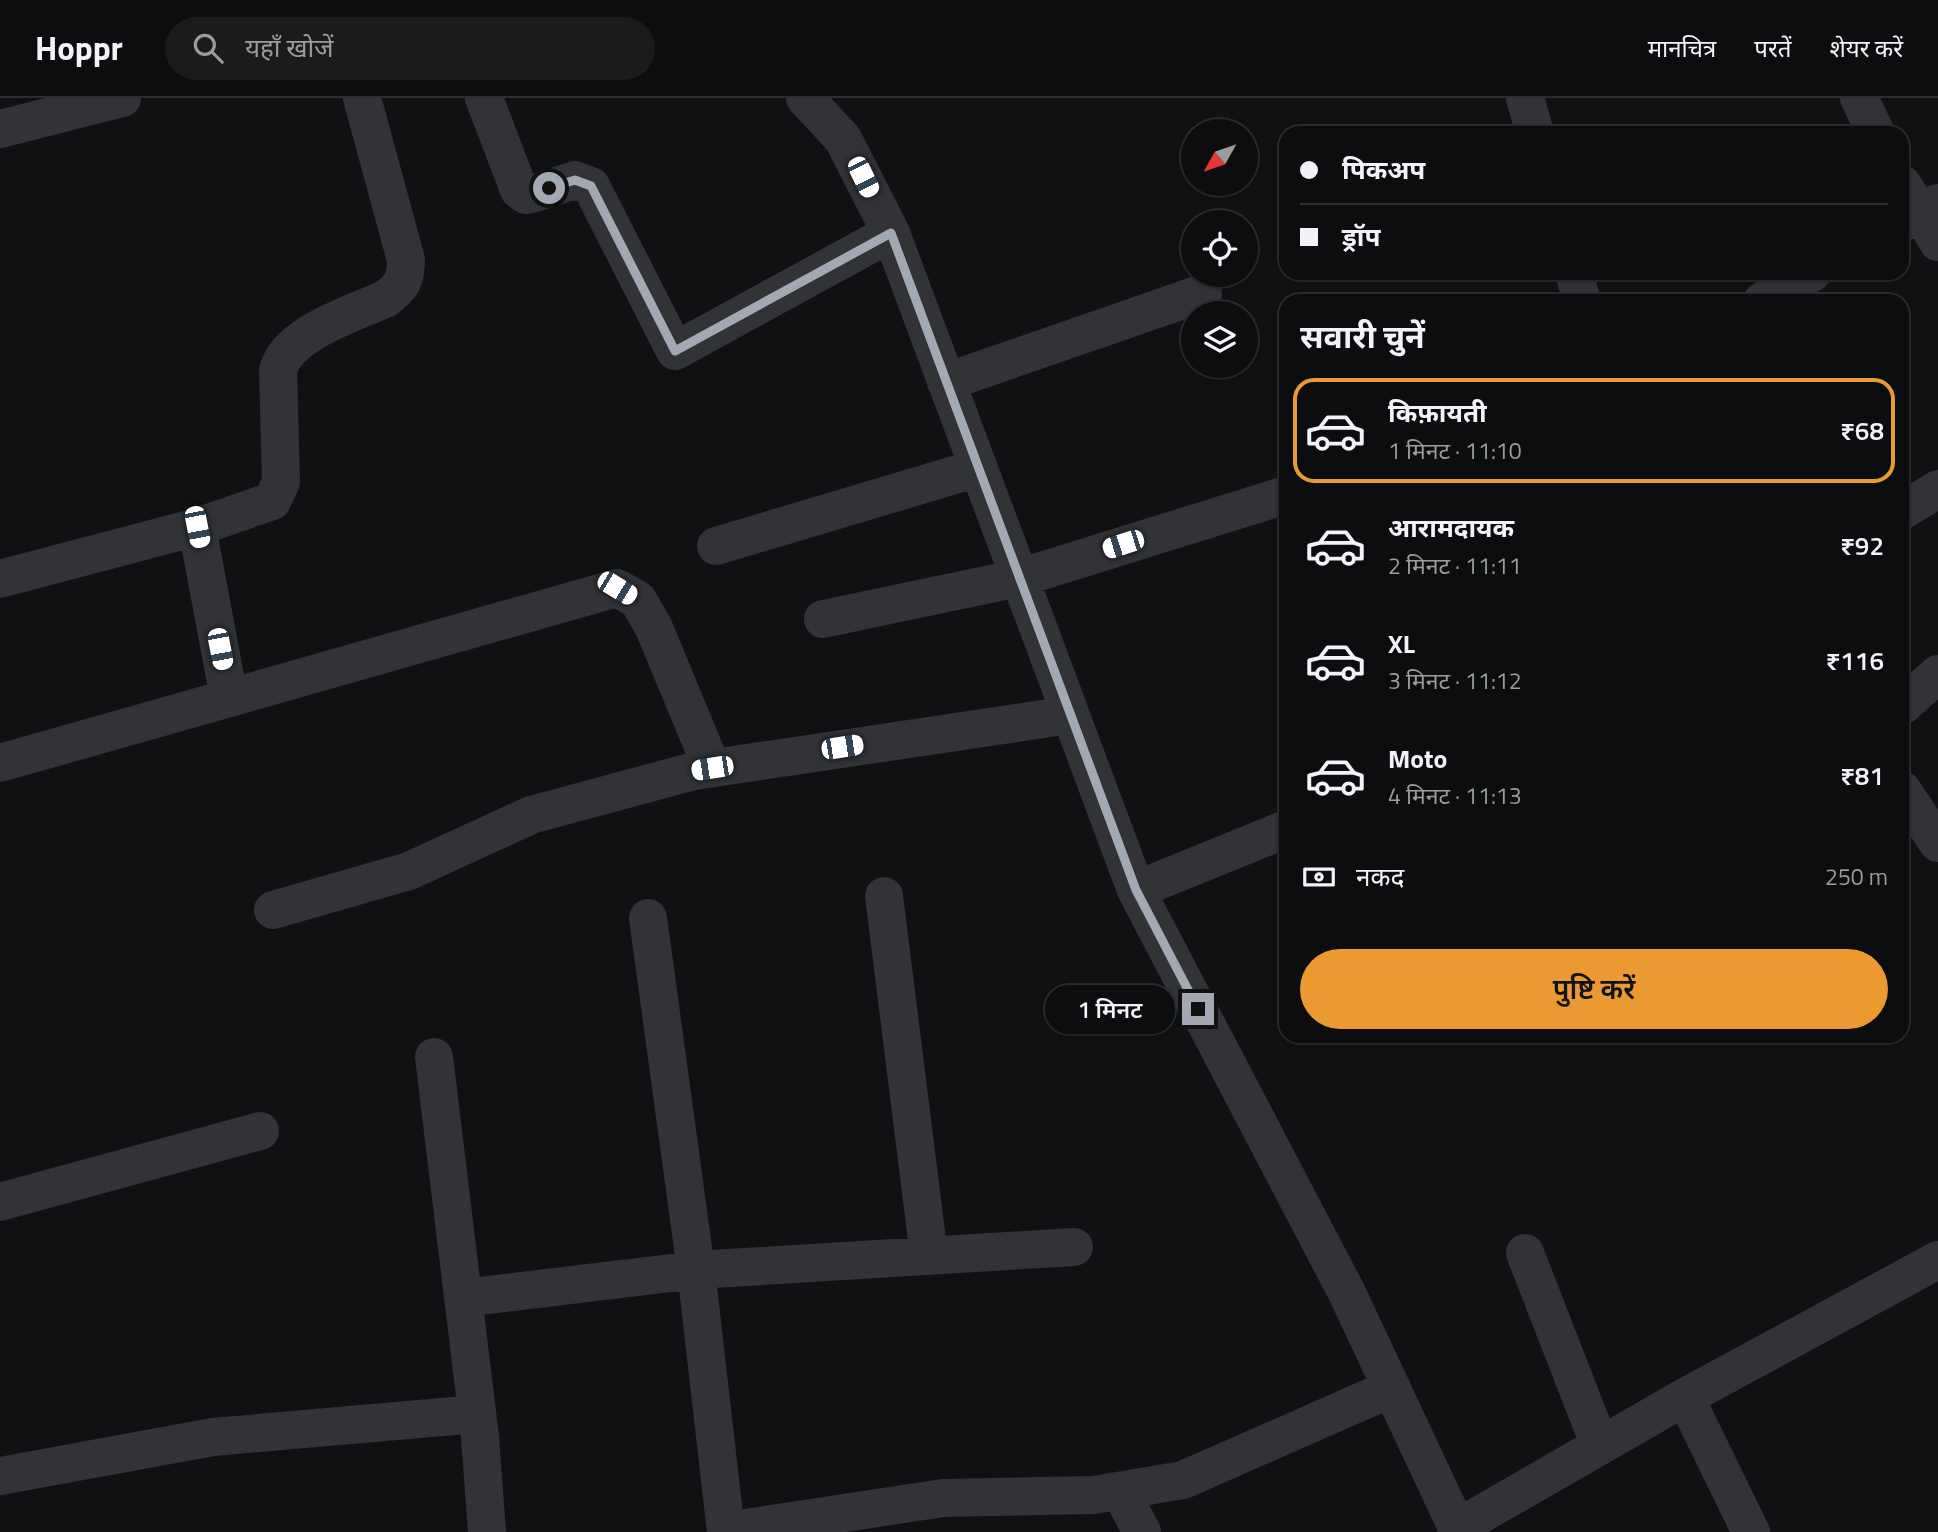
<!DOCTYPE html>
<html lang="hi">
<meta charset="utf-8">
<style>
:root{--surface:#0c0d0e;--page:#1a1b1c;--text:#f1f3f6;--muted:#9a9c9e;--line:#2c2d2e;--accent:#ea9a30}
body{margin:0;font-family:"Titillium Web","Noto Sans Devanagari",sans-serif;background:var(--page);color:var(--text);height:100vh;display:flex;flex-direction:column;font-size:26px;white-space:nowrap}
*{box-sizing:border-box;margin:0}
p{font-size:23px;color:var(--muted)}
.icon{flex:none;width:38px;height:38px;fill:none;stroke:currentColor;stroke-width:2;stroke-linecap:round;stroke-linejoin:round}
.map{position:relative;flex:1;overflow:hidden}
.panel{position:absolute;left:1279px;top:196px;width:630px;height:749px;display:flex;flex-direction:column;background:var(--surface);border-radius:21px;box-shadow:0 2px 5px #0004,0 0 0 2px var(--line)}
.panel>*{flex:none}
.banner{position:absolute;left:1279px;top:28px;width:630px;height:154px;border-radius:21px;box-shadow:0 2px 5px #0004,0 0 0 2px var(--line);display:grid;align-content:center;height:154px;padding:0 21px;background:var(--surface)}
.needle{width:46px;rotate:230deg}
.buttons{position:absolute;left:1181px;top:21px;display:grid;gap:14px}
.buttons a{display:grid;place-items:center;width:77px;height:77px;border-radius:50%;background:var(--surface);box-shadow:0 2px 5px #0004,0 0 0 2px var(--line);font-size:35px}
.end{position:absolute;width:32px;height:32px;margin:-16px;border:9px solid #a2a9b2;background:#111;box-shadow:0 0 0 4px #111}
.from{border-radius:50%}
.bubble{position:absolute;height:49px;border-radius:24px;background:var(--surface);box-shadow:0 2px 5px #0004,0 0 0 2px var(--line);font-size:23px;font-weight:600;line-height:49px;text-align:center}
.car{position:absolute;width:21px;height:42px;margin:-21px -10px;border-radius:9px;box-shadow:0 0 5px 2px #0007;background:linear-gradient(#fff 24%,#345 0 40%,#fff 0 76%,#345 0 86%,#fff 0)}
.banner b{display:flex;align-items:center;gap:24px;height:66px;font-size:26px}
.banner b+b{border-top:2px solid var(--line)}
.banner i{width:18px;height:18px;background:var(--text)}
ul{padding:0;list-style:none}
li{display:flex;align-items:center;gap:21px;height:105px;margin:0 14px 10px;padding:0 7px;border:4px solid transparent;border-radius:21px}
li div{flex:1}
li b{display:block;font-size:26px}
li em{font-style:normal;font-weight:600}
li.active{border-color:var(--accent)}
li>.icon{width:63px;height:63px;stroke-width:1.5}
h2{padding:0 21px;font-size:32px;line-height:84px}
.pay{display:flex;align-items:center;gap:18px;height:77px;padding:0 21px;font-size:26px}
.pay p{margin-inline-start:auto}
.action{display:flex;gap:14px;margin-top:auto;padding:14px 21px}
.action a{flex:1;height:80px;border-radius:42px;background:var(--accent);color:#111;font-size:28px;font-weight:600;line-height:80px;text-align:center}
header{display:flex;align-items:center;gap:42px;box-sizing:border-box;height:98px;padding:0 35px;background:var(--surface);border-bottom:2px solid var(--line)}
header strong{font-size:33px}
nav{display:flex;gap:38px;margin-inline-start:auto;font-size:24px}
.search{width:490px;height:63px;background:var(--page);display:flex;align-items:center;gap:18px;box-sizing:border-box;padding:0 24px;border-radius:38px;color:var(--muted);font-size:26px}
.map>svg:first-child{display:block}
.lines{fill:none;stroke-linecap:round;stroke-linejoin:round}
.minor{stroke:#323337;stroke-width:38}
.route{stroke:#a2a9b2;stroke-width:9}
</style>
<header>
<strong>Hoppr</strong>
<div class="search"><svg class="icon" aria-label="search" viewBox="0 0 24 24"><circle cx="10" cy="10" r="6"/><path d="M15 15l6 6"/></svg>यहाँ खोजें</div>
<nav><a>मानचित्र</a><a>परतें</a><a>शेयर करें</a></nav>
</header>
<div class="map">
<svg width="1938" height="1434" viewBox="0 0 1938 1434">
<rect width="100%" height="100%" fill="#101112"/>
<g class="lines">
<!-- minor -->
<path class="minor" d="M484 0 519 92 526 97 532 96 575 82 591 88 675 253 891 135
M805 0 843 41 891 135 1136 792 1347 1195 1459 1434
M1525 0 1535 35
M1859 0 1876 35
M0 31 122 0
M1902 86 1921 115 1902 125
M1938 105 1921 115 1938 144
M1574 175 1582 203
M1762 203 1812 175
M946 284 1203 195
M1902 413 1938 391
M197 429 229 600
M716 448 978 370
M0 481 197 429 272 403 281 384 278 273C286 236 352 216 385 201 401 190 406 182 406 162L362 0
M823 521 1019 480 1286 397
M1902 608 1938 576
M0 665 617 490 638 502 654 530 712 670
M1902 692 1938 745
M1136 792 1286 731
M884 798 929 1158
M273 812 409 773 531 717 694 673 1070 617
M648 820 696 1172 726 1434
M434 959 480 1339 487 1434
M0 1104 260 1033
M1525 1155 1600 1348
M463 1200 696 1172 1074 1149
M1685 1299 1751 1434
M0 1378 213 1339 477 1316
M1120 1393 1142 1434
M1457 1430 1685 1299 1938 1162
M726 1433 943 1400 1094 1397 1183 1382 1392 1290"/>
</g>
<g class="lines">
<!-- route -->
<path class="route" d="M549 90 575 82 591 88 675 253 891 135 1136 792 1198 911"/>
</g>
</svg>
<div class="buttons">
<a><svg class="needle" viewBox="-14 -14 28 28"><path d="M0-13l5 13h-10z" fill="#e53935"/><path d="M0 13l5-13h-10z" fill="#9a9c9e"/></svg></a>
<a><svg class="icon" aria-label="locate" viewBox="0 0 24 24"><circle cx="12" cy="12" r="6"/><path d="M12 2v4M12 18v4M2 12h4M18 12h4"/></svg></a>
<a><svg class="icon" aria-label="layers" viewBox="0 0 24 24"><path d="M12 4l9 5-9 5-9-5zM3 14l9 5 9-5"/></svg></a>
</div>
<i class="end from" style="left:549px;top:90px"></i>
<i class="end" style="left:1198px;top:911px"></i>
<div class="bubble" style="left:1045px;top:887px;width:130px">1 मिनट</div>
<i class="car" style="left:863px;top:79px;rotate:154deg"></i>
<i class="car" style="left:197px;top:429px;rotate:169deg"></i>
<i class="car" style="left:1123px;top:446px;rotate:252deg"></i>
<i class="car" style="left:617px;top:490px;rotate:121deg"></i>
<i class="car" style="left:220px;top:551px;rotate:169deg"></i>
<i class="car" style="left:842px;top:649px;rotate:81deg"></i>
<i class="car" style="left:712px;top:670px;rotate:261deg"></i>
<div class="banner">
<b><i class="from"></i>पिकअप</b>
<b><i></i>ड्रॉप</b>
</div>
<section class="panel">
<h2>सवारी चुनें</h2>
<ul>
<li class="active"><svg class="icon" aria-label="car" viewBox="0 0 24 24"><path d="M5 17H2v-5l4-1 3-4h7l3 4 3 1v5h-3M9 17h6M6 11h13"/><circle cx="7" cy="17" r="2"/><circle cx="17" cy="17" r="2"/></svg><div><b>किफ़ायती</b><p>1 मिनट · 11:10</p></div><em>₹68</em></li>
<li><svg class="icon" aria-label="car" viewBox="0 0 24 24"><path d="M5 17H2v-5l4-1 3-4h7l3 4 3 1v5h-3M9 17h6M6 11h13"/><circle cx="7" cy="17" r="2"/><circle cx="17" cy="17" r="2"/></svg><div><b>आरामदायक</b><p>2 मिनट · 11:11</p></div><em>₹92</em></li>
<li><svg class="icon" aria-label="car" viewBox="0 0 24 24"><path d="M5 17H2v-5l4-1 3-4h7l3 4 3 1v5h-3M9 17h6M6 11h13"/><circle cx="7" cy="17" r="2"/><circle cx="17" cy="17" r="2"/></svg><div><b>XL</b><p>3 मिनट · 11:12</p></div><em>₹116</em></li>
<li><svg class="icon" aria-label="car" viewBox="0 0 24 24"><path d="M5 17H2v-5l4-1 3-4h7l3 4 3 1v5h-3M9 17h6M6 11h13"/><circle cx="7" cy="17" r="2"/><circle cx="17" cy="17" r="2"/></svg><div><b>Moto</b><p>4 मिनट · 11:13</p></div><em>₹81</em></li>
</ul>
<div class="pay"><svg class="icon" aria-label="cash" viewBox="0 0 24 24"><path d="M3 7h18v10H3z"/><circle cx="12" cy="12" r="2"/></svg>नकद<p>250 m</p></div>
<div class="action"><a>पुष्टि करें</a></div>
</section>
</div>
